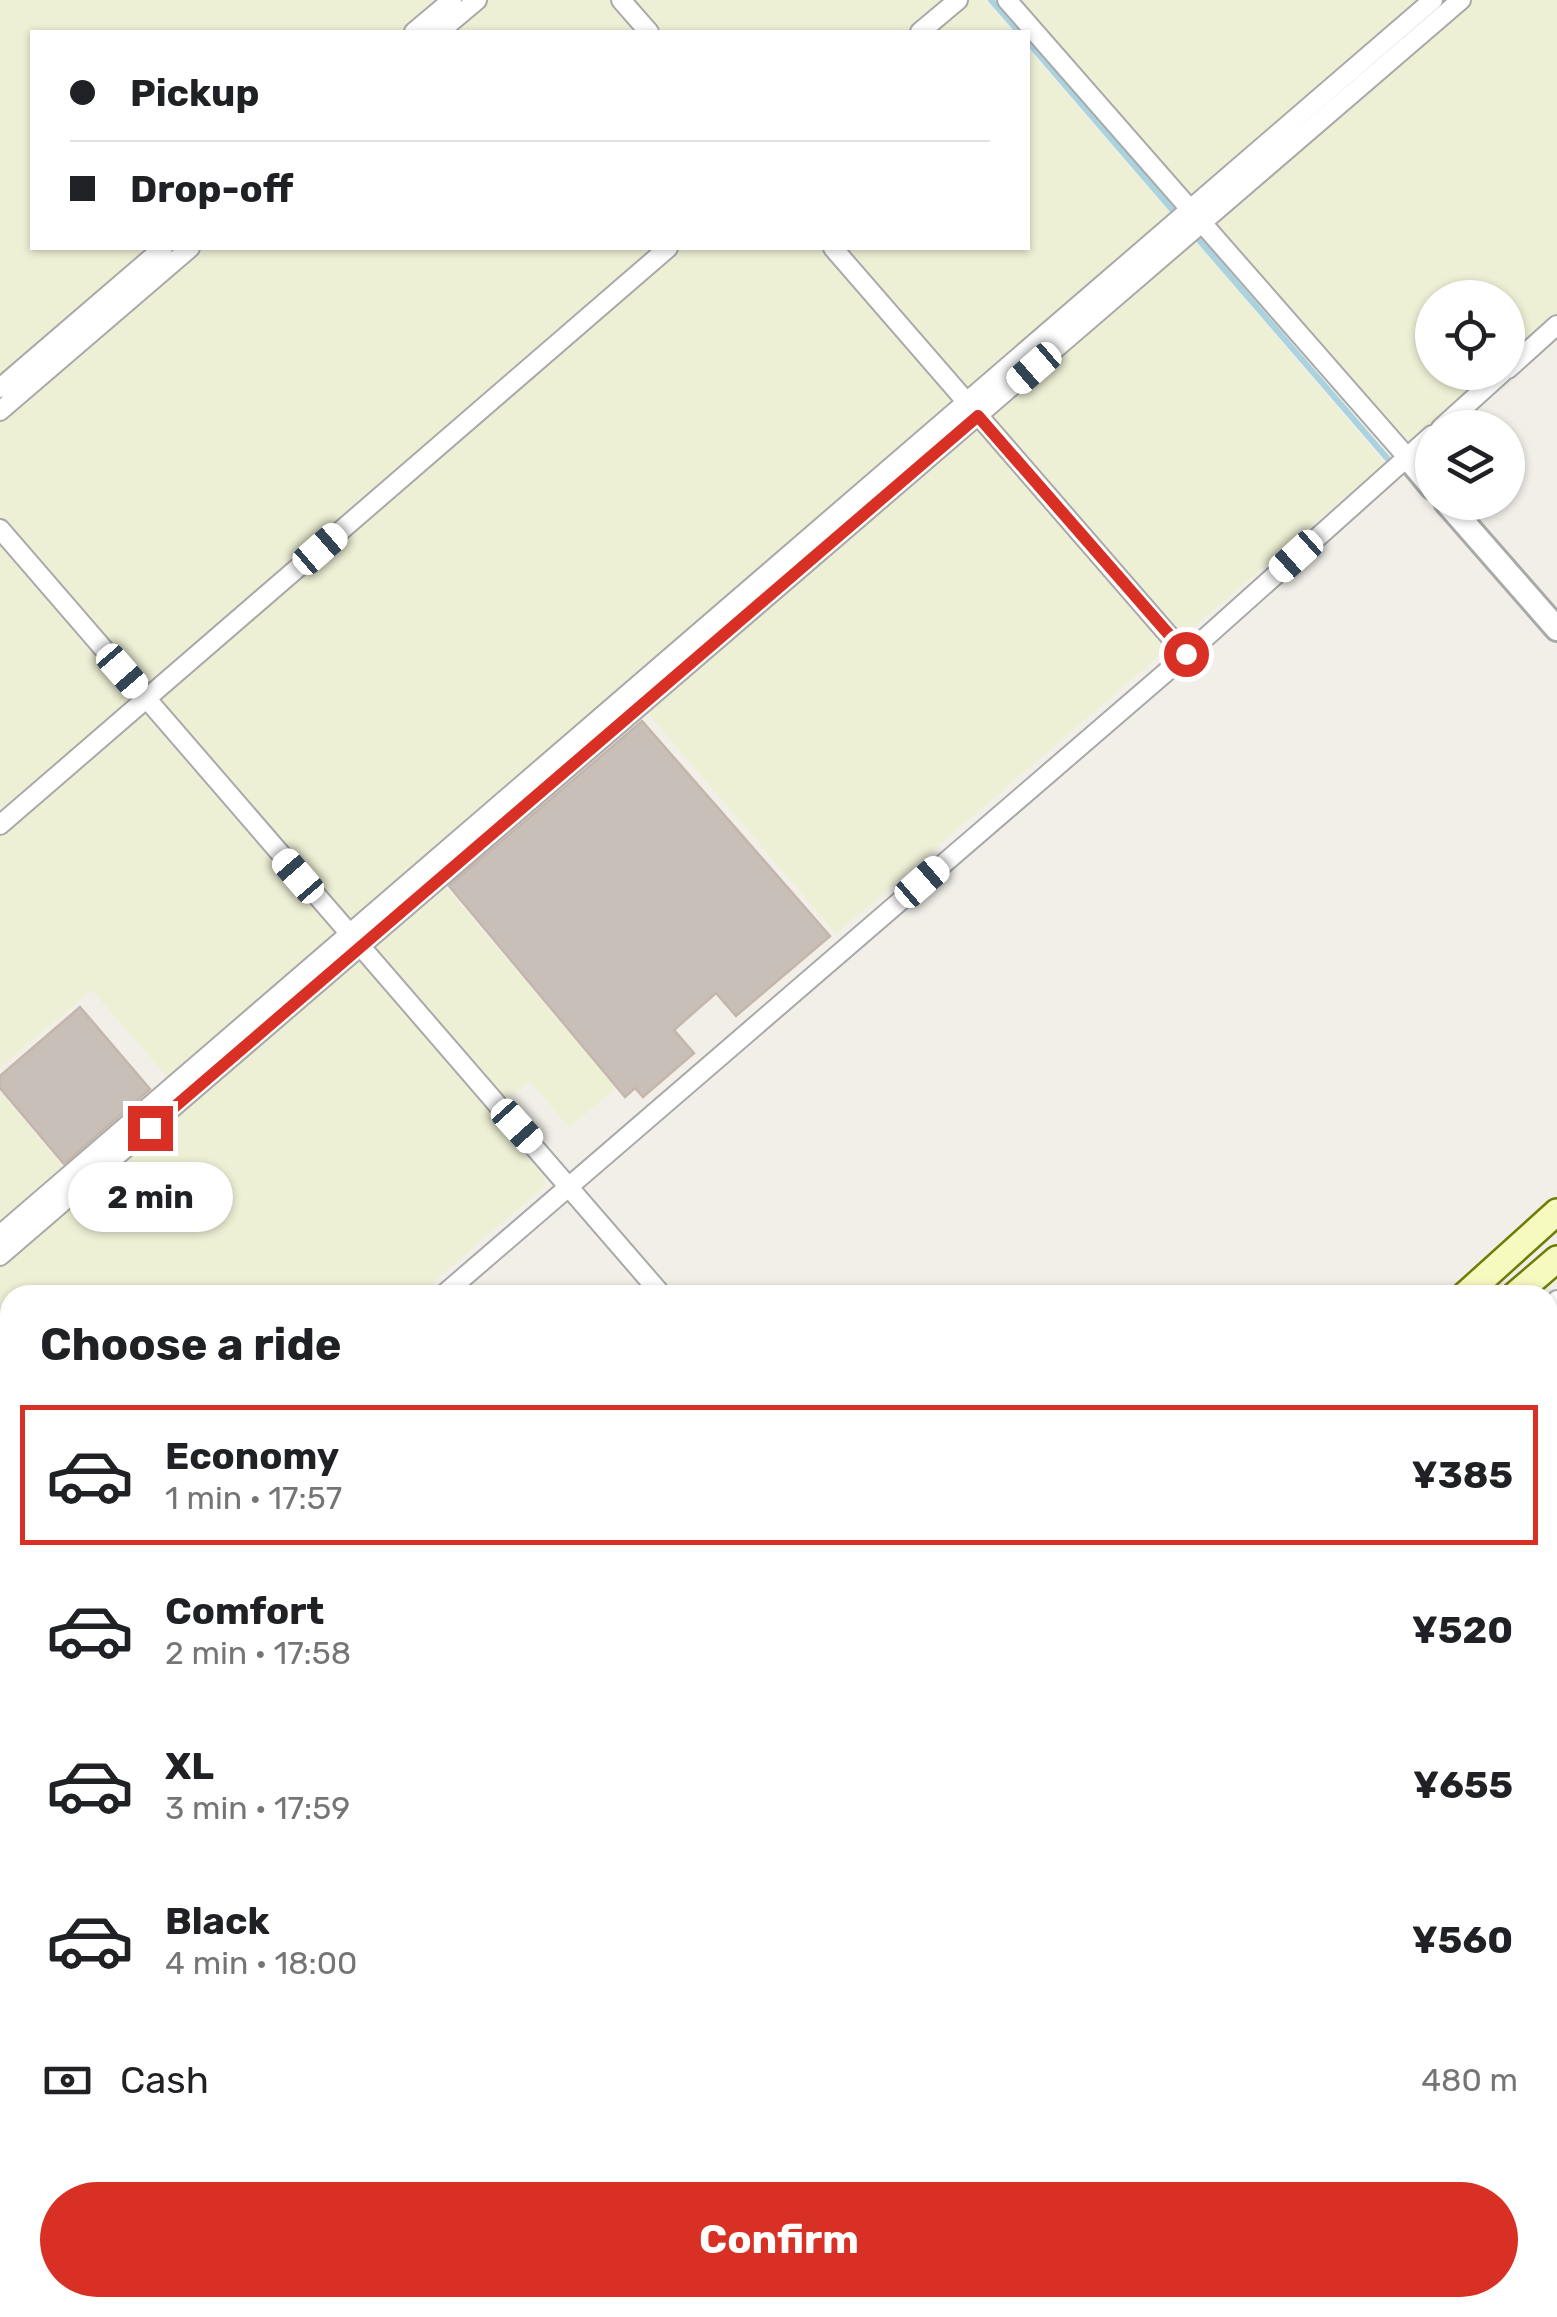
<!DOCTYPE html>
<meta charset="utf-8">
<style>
:root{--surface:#fff;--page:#f6f6f6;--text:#202124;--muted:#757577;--line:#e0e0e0;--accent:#d93025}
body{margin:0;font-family:Rubik,sans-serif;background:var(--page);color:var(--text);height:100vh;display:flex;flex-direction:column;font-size:38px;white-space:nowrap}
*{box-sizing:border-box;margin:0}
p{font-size:32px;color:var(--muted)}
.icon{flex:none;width:55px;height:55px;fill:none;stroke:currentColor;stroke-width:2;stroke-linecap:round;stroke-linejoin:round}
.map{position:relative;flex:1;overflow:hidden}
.sheet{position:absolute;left:0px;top:1285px;width:1558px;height:1032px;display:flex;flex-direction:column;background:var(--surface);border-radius:30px 30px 0 0;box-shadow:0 2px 8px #0004}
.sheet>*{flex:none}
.banner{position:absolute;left:30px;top:30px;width:1000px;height:220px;border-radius:0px;box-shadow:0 2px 8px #0004;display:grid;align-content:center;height:220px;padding:0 40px;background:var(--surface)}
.tools{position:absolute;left:1415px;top:280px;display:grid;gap:20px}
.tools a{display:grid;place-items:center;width:110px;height:110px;border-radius:50%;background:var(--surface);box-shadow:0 2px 8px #0004;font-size:50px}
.end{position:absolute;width:45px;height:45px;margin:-22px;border:12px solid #d93025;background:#fff;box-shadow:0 0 0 5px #fff}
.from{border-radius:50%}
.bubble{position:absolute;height:70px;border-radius:35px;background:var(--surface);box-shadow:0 2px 8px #0004;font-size:32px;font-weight:700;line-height:70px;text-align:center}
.car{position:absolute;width:30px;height:60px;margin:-30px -15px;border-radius:12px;box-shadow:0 0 8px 2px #0007;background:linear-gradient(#fff 24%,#345 0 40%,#fff 0 76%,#345 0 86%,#fff 0)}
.banner b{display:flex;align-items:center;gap:35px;height:95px;font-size:38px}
.banner b+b{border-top:2px solid var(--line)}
.banner i{width:25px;height:25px;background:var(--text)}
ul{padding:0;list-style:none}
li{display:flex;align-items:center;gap:30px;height:140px;margin:0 20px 15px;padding:0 20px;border:5px solid transparent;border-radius:0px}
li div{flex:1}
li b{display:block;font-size:38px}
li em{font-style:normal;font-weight:700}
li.active{border-color:var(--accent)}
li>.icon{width:90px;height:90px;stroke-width:1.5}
h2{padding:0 40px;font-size:45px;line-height:120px}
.pay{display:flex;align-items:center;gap:25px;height:110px;padding:0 40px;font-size:38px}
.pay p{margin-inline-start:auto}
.button{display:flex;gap:20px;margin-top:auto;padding:20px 40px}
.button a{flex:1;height:115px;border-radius:60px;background:var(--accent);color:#fff;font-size:40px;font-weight:700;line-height:115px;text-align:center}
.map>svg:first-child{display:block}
.farmland{fill:#eef0d5}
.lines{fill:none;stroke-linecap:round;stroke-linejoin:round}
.stream{stroke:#aad3df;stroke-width:6}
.building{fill:#c7bfb8;stroke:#c4b6ab;stroke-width:2.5}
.service-casing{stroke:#a9a9a9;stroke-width:14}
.minor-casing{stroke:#a9a9a9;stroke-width:22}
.tertiary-casing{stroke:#a9a9a9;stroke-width:28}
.secondary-casing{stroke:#707d05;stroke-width:30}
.primary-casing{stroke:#a06b00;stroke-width:32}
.path{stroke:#fa8072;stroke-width:4;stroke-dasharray:5 5;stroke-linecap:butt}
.service{stroke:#fff;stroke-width:9}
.minor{stroke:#fff;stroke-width:18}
.tertiary{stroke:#fff;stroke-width:22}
.secondary{stroke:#f7fabf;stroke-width:25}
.primary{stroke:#fcd6a4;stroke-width:28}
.route{stroke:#d93025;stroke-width:12}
</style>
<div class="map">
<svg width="1557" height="2317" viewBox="0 0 1557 2317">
<rect width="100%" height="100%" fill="#f2efe9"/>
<!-- farmland -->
<path class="farmland" d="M0 0H445L407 32H32V248H158L0 384Z
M485 0H614L641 32H447Z
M629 0H944L905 32H656Z
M968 0H985L1013 32H930Z
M1015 0H1425L1191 202Z
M1468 0H1557V316L1508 359V298H1432V372L1492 373 1404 448 1211 227 1212 221Z
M1028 49 1174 217 971 394 841 248H1028Z
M1193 238 1385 463 1183 636 1174 634 987 416Z
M197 248H656L146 685 0 519V418Z
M680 248H826L958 400 354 926 159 704 161 698Z
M978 425 1167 649 836 934 645 710Z
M0 545 131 698 127 708 0 817Z
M145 715 334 930 337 941 171 1082 92 990 0 1068V836Z
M444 885 616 1088 569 1128 530 1082 508 1100 374 945Z
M353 960H361L542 1174 546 1185 418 1295H10V1362L0 1351V1262Z
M0 1092 67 1171 0 1228Z
M1548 1358 1557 1369V1551L1548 1553Z"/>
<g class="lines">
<!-- stream -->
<path class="stream" d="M991 0 1019 32
M1028 42 1175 213
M1198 239 1387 458
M0 1479 10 1483
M0 1558 1 1559
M0 2203 10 2193"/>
</g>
<!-- building -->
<path class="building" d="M642 721 830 936 736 1016 716 993 674 1030 694 1053 643 1097 635 1088 625 1097 449 886Z
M80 1007 150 1089 64 1164 0 1088V1076Z"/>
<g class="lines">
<!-- service casing -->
<g class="service-casing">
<path id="service" d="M1548 2258 1557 2249
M830 2308 834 2317
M1485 2317 1495 2308"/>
</g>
<!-- minor casing -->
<g class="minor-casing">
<path id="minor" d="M621 0 649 32
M1007 0 1407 457
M414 32 452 0
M439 32 477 0
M920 32 958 0
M833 248 1186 655
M1508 369 1557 325
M0 388 163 248
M0 411 190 248
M1441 428 1503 372
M0 529 662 1295
M0 825 668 248
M0 1235 1433 0
M0 1256 1461 0
M443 1295 1186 655 1432 435
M1548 1309 1557 1300
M1548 1562 1557 1559
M1548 1690 1557 1687
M0 1700 10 1732
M1548 1820 1557 1818
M0 1959 10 1949
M1548 2010 1553 2020
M0 2056 10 2049
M1548 2201 1557 2216
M0 2218 10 2208
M83 2308 85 2317
M223 2308 226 2317
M891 2317 902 2308
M1050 2317 1058 2308"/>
</g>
<!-- tertiary casing -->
<g class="tertiary-casing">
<path id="tertiary" d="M1407 457 1432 487
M1446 502 1557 629
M0 1906 10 1910
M399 2308 404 2317"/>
</g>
<!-- secondary casing -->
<g class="secondary-casing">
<path id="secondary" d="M1465 1295 1557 1212
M1515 1295 1557 1259"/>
</g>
<!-- primary casing -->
<g class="primary-casing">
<path id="primary" d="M0 1503 10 1508
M0 1537 10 1542
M1236 2308 1251 2317
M1298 2308 1314 2317"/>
</g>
<!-- path -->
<path class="path" d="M1208 2317 1211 2308"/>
<!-- service -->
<use href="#service" class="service"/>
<!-- minor -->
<use href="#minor" class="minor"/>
<!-- tertiary -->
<use href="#tertiary" class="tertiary"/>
<!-- secondary -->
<use href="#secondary" class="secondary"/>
<!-- primary -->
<use href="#primary" class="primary"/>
</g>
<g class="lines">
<!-- route -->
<path class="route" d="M150 1128 978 416 1186 654"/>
</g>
</svg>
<div class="tools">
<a><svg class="icon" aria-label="locate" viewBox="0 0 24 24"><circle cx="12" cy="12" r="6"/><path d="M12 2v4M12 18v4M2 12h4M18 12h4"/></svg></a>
<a><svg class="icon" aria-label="layers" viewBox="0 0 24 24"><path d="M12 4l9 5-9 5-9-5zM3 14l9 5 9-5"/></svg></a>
</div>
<i class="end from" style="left:1186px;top:654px"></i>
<i class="end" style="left:150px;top:1128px"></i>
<div class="bubble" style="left:68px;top:1162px;width:165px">2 min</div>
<i class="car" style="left:1034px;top:368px;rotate:229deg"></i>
<i class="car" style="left:320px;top:549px;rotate:49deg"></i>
<i class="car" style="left:1296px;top:556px;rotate:228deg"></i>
<i class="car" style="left:122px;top:671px;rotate:139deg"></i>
<i class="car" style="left:298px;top:876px;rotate:319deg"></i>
<i class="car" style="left:922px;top:882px;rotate:49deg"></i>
<i class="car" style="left:517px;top:1126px;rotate:138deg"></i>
<div class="banner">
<b><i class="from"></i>Pickup</b>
<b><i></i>Drop-off</b>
</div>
<section class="sheet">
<h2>Choose a ride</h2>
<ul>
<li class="active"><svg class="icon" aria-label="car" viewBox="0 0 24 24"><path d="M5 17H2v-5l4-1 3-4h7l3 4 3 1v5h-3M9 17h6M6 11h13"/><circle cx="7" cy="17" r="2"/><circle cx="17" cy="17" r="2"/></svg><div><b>Economy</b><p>1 min · 17:57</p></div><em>¥385</em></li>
<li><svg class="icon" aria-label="car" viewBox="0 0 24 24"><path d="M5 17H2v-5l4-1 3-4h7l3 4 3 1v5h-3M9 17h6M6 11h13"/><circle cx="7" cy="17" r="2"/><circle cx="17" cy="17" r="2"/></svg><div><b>Comfort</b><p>2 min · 17:58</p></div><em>¥520</em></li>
<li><svg class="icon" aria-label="car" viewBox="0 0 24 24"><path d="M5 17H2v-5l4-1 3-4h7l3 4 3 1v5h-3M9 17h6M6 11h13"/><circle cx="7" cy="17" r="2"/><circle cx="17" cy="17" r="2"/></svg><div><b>XL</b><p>3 min · 17:59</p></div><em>¥655</em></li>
<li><svg class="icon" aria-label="car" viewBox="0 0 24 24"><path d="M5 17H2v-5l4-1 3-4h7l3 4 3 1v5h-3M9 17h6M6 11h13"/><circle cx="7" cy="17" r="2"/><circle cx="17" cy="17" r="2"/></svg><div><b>Black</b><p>4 min · 18:00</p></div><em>¥560</em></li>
</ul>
<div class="pay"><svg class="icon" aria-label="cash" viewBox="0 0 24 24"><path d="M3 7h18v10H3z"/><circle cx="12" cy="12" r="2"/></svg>Cash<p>480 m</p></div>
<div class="button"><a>Confirm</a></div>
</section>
</div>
